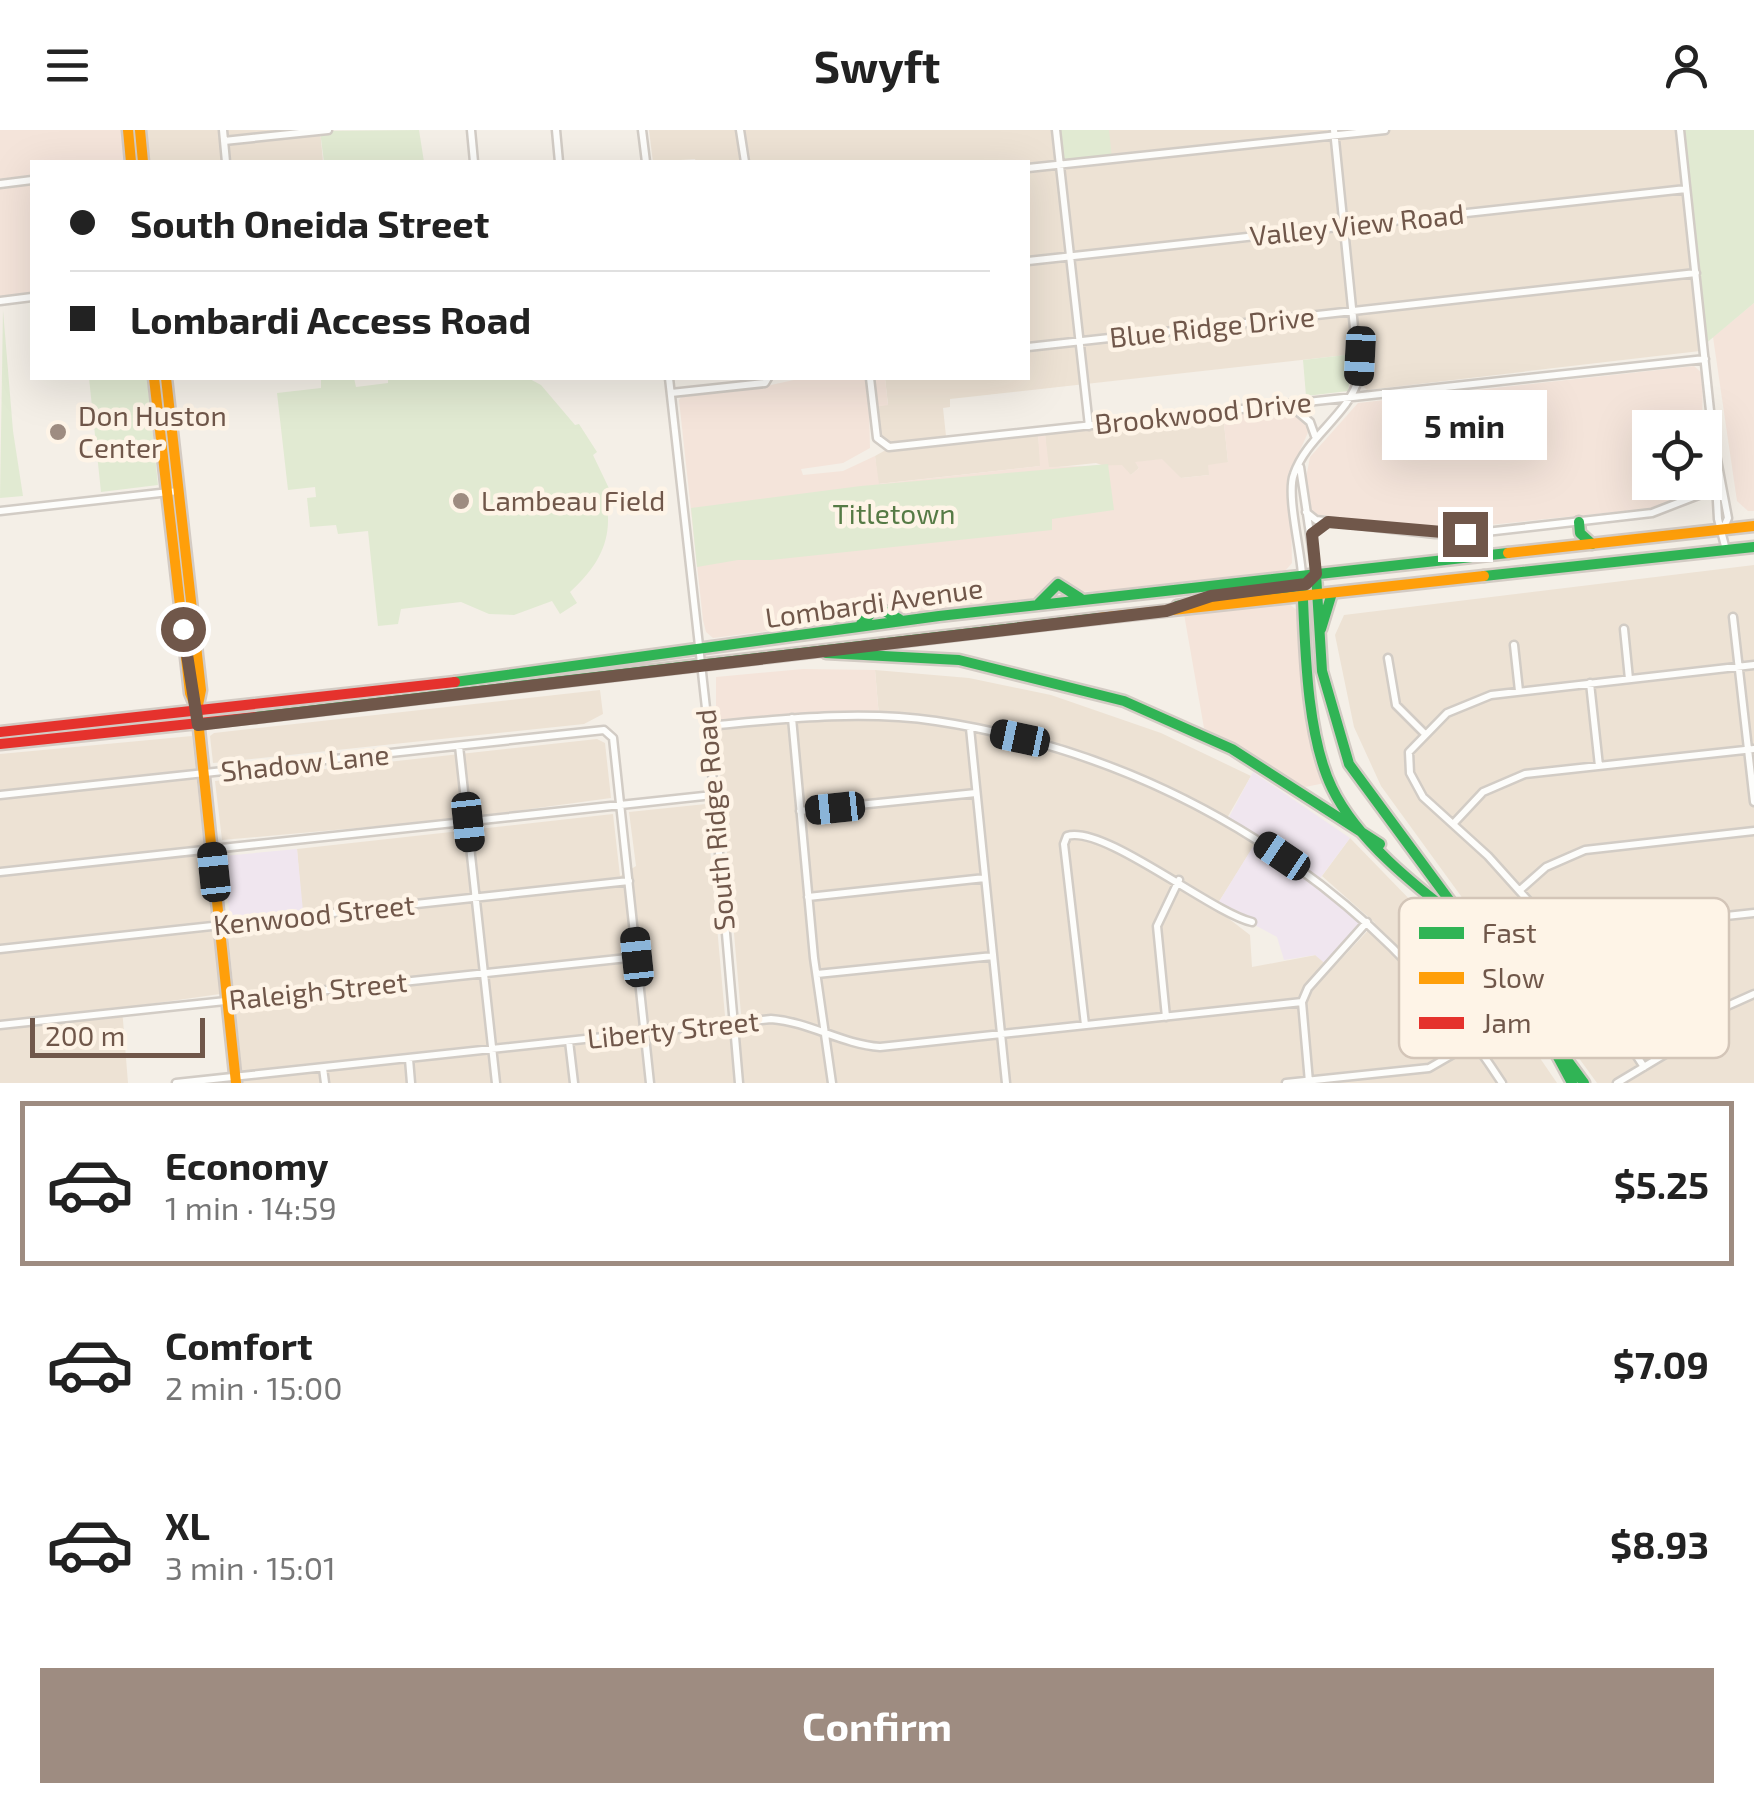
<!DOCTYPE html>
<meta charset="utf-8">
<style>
:root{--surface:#fff;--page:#f6f6f6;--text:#222;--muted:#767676;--line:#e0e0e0;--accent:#9e8c81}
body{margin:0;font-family:"Exo 2",sans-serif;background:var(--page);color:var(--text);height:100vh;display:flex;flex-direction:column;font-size:38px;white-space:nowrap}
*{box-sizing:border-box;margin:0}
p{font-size:32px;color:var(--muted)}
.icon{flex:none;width:55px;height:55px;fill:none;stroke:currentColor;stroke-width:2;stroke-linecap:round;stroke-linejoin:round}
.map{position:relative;height:953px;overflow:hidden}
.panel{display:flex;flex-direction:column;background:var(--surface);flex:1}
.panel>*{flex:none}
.top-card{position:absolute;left:30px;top:30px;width:1000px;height:220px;border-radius:0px;box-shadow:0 10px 40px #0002;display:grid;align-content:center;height:220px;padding:0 40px;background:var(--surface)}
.buttons{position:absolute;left:1632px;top:280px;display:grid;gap:20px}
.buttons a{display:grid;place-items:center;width:90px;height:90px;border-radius:0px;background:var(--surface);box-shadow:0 10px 40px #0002;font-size:50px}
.scale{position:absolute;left:30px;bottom:25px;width:175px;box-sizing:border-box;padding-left:10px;border:5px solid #70574a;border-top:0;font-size:28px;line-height:35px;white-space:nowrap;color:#70574a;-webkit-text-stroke:8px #fef4e7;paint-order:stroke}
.end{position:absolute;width:45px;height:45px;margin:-22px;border:12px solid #70574a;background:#fff;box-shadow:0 0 0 5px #fff}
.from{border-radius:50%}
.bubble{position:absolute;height:70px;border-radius:0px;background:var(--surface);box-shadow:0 10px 40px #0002;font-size:32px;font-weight:700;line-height:70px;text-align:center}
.car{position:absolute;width:30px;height:60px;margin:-30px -15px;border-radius:12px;box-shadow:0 0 8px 2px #0007;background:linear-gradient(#222 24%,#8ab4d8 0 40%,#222 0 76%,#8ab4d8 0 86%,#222 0)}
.top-card b{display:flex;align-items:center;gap:35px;height:95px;font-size:38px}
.top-card b+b{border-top:2px solid var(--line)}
.top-card i{width:25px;height:25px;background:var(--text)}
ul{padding:18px 0 0;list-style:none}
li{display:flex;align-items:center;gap:30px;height:165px;margin:0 20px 15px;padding:0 20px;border:5px solid transparent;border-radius:0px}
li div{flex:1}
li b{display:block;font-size:38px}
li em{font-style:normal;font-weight:700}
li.current{border-color:var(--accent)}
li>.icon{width:90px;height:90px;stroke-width:1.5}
.action{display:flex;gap:20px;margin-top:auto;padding:20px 40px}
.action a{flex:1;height:115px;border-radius:0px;background:var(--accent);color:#fff;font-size:40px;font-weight:700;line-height:115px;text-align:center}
header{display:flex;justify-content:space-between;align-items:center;height:130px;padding:0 40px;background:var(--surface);font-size:45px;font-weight:700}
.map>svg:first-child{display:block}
.residential{fill:#ede2d4}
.commercial{fill:#f4e4da}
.education{fill:#f0e6ef}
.green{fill:#e1ead2}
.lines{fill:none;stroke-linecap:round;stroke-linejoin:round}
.street-casing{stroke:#d2ccc5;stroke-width:11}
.fast-casing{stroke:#d3cbc4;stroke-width:15}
.slow-casing{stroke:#d3cbc4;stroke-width:15}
.jam-casing{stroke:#d3cbc4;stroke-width:15}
.street{stroke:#fdfdfb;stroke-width:6}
.fast{stroke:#30b455;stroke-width:10}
.slow{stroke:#ff9f0a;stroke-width:10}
.jam{stroke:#e5322d;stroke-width:10}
.route{stroke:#70574a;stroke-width:12}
.poi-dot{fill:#9e8c81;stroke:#fef4e7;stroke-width:4}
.labels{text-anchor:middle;stroke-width:9;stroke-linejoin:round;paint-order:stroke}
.street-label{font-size:28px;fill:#70574a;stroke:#fef4e7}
.poi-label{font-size:28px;fill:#70574a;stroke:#fef4e7;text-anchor:start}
.park-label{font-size:28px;fill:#567a45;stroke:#fef4e7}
.key{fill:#fef4e7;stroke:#d3c5b8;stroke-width:2.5}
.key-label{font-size:28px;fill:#70574a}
</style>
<header><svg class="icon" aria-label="menu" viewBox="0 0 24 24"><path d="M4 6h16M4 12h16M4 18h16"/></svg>Swyft<svg class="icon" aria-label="person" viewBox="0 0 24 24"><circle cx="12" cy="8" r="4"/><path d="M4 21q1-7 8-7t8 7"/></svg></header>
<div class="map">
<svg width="1754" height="953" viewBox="0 0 1754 953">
<rect width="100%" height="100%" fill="#f4efe7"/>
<!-- residential -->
<path class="residential" d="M143 0H320L323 32H146Z
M649 0H1675L1700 221 1367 260 1362 255 1364 223 950 269V277L943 278 946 306 887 314 882 310 878 276 888 274 885 248H1028V32H696L695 29 653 32Z
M1223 284 1228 332 1209 345 1181 348 1136 333 1139 338 1131 345 1096 333 1048 338 1045 304Z
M1038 304 1041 336 878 354 875 326 884 321Z
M1754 435V953H1597L1381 656 1354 597 1335 505 1344 485Z
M875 540 969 548 1051 565 1161 603 1251 646 1223 695 1255 714 1215 778 1250 805 1252 837 1316 825 1332 839 1375 793 1322 746 1350 708 1484 846 1557 953H243L228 803 303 791 297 719 613 684 620 746 636 736 629 682 706 674 725 886 741 884 716 595 879 586Z
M600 560 603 584 584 594 213 633 210 606 214 603Z
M192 606 220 864 122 878 128 953H0V624Z
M597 609 605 613 611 668 457 689 222 710 215 651Z"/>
<!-- commercial -->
<path class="commercial" d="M0 0H128L131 32H32V167L0 171Z
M1754 173V381H1748L1737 371 1713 207Z
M1694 236 1703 244 1702 297 1650 298V352H1705V322L1708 347 1705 353 1703 355 1665 377 1449 399 1311 384 1305 353 1310 327 1358 273Z
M803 248H865L867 261 876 260 875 248H885L888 275 869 278 870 318 843 333 801 339 803 345 843 341 875 326 879 354 1040 336 1038 304H1045L1049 337 1122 335 1131 345 1139 338 1135 332 1162 329 1181 348 1209 345 1208 335 1228 332 1223 284 1289 278 1310 298 1290 343 1292 433 1285 441 1267 445 1138 459 1074 462 1064 454 1042 467 956 479 894 484 882 474 872 475 862 489 713 508 706 502 703 490 679 270 682 266 762 257Z
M1288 473 1298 481 1311 597 1325 653 1305 657 1204 598 1184 484Z
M803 539 875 540 879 587 716 595V547Z"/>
<!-- education -->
<path class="education" d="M1253 642 1350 708 1318 751 1367 792 1328 836 1315 825 1284 830 1277 807 1217 775 1257 710 1227 691Z
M297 719 303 781 230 789 223 726Z"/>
<!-- green -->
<path class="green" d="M419 0 424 32H324L320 1Z
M1056 0H1109L1112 29 1060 35Z
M1682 0H1754V173L1704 215Z
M3 180 13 301 23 366 0 368Z
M1354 224 1348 261 1306 266 1303 230Z
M89 248H147L158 355 101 362Z
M321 248H354L356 257 388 253V248H528L541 255 575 295 579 294 597 322 593 325 616 373 607 376C612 410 599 436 570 462L577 473 560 484 552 471 514 485 489 484 461 472 401 479 398 494 378 496 368 401 338 404 336 395 310 397 307 368 316 367 315 357 288 360 277 263 321 258Z
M1108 334 1114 380 1052 389V400L771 430H738L697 437 691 378 861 356Z"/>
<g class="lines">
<!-- street casing -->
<g class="street-casing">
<path id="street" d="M223 0 226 32
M471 0 474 32
M556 0 559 32
M642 0 646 32
M740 0 745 32
M1056 0 1089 296
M1680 0 1714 318 1718 389 1726 420
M224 11 328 0
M1028 38 1385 0
M0 54 32 50
M1028 131 1686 59
M0 171 32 167
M1028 217 1696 143
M669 248 708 596 739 953
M870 248 877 308 889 317 1705 229
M671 263 765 253 768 248
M1290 275 1310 292 1315 306
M1715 319 1728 388 1723 399
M1300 337 1316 444
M0 381 178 361
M1306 382 1316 390 1435 404 1477 403 1652 383 1714 359
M1302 445C1301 421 1286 364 1294 344 1307 306 1349 285 1359 247L1334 0
M1733 487 1754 672
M1624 499 1629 549
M1514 515 1519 561
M1388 528 1396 575 1424 603
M1590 553 1599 636
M792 588 814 828 832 953
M708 596C783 589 860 580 936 591 1168 626 1374 755 1502 953
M970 598 1006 953
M459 616 496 953
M0 665 604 600 613 608 650 953
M800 681 976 663
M1454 693 1483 662 1525 644 1754 619
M0 742 713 665
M1520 760 1546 737 1585 720 1754 701
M808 767 985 748
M0 819 629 751
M1579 833 1613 808 1643 795 1754 783
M817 844 993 826
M1302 872 1309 952
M1166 887 1157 796 1179 750
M0 895 637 827
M1085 895 1064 714 1067 706C1103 694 1212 783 1252 792
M569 911 574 953
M409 929 411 953
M1644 937 1551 796 1488 726 1423 667 1410 643 1409 622 1447 583 1491 565 1754 535
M323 938 325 953
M176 953 771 889C810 892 841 914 880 917L1302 872 1308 858 1367 792
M1286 953 1429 938 1474 912
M1617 953 1667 923 1716 881 1754 864"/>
</g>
<!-- fast casing -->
<g class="fast-casing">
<path id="fast" d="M1579 392 1580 403 1592 414
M1316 444 1322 541 1349 634 1584 953
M1302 446C1305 508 1305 602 1332 658 1357 710 1415 756 1460 790
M1484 446 1754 417
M1039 473 1058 454 1080 468
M1177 476 1305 455
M861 494 877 477 899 489
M1321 499 1332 463
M826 523 959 530 1124 571 1232 619 1380 714
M455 552 939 486 1508 423
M256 587 1099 488
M1538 890 1572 953"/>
</g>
<!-- slow casing -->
<g class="slow-casing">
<path id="slow" d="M128 0 131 32
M140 0 143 32
M154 248 190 563 197 580 236 953
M166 248 201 560 197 580
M1508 423 1754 396
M1099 488 1484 446"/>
</g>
<!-- jam casing -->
<g class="jam-casing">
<path id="jam" d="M0 602 455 552
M0 614 256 587"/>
</g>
<!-- street -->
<use href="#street" class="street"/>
<!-- fast -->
<use href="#fast" class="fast"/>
<!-- slow -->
<use href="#slow" class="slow"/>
<!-- jam -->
<use href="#jam" class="jam"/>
</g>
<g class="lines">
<!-- route -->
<path class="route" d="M183 499 198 595 1166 481 1211 466 1306 454 1316 444 1312 404 1328 392 1465 404"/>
</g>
<!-- markers -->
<g class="poi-dot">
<circle cx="58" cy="302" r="10"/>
<circle cx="461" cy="371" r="10"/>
</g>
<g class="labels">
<!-- street labels -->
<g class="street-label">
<text transform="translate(1357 95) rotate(-6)" y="10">Valley View Road</text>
<text transform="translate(1212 197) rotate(-6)" y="10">Blue Ridge Drive</text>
<text transform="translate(1203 283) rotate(-6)" y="10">Brookwood Drive</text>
<text transform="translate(874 473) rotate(-8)" y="10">Lombardi Avenue</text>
<text transform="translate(305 633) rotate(-6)" y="10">Shadow Lane</text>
<text transform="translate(715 690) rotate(-95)" y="10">South Ridge Road</text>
<text transform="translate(314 785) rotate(-6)" y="10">Kenwood Street</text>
<text transform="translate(318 861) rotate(-6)" y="10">Raleigh Street</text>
<text transform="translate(673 900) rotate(-6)" y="10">Liberty Street</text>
</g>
<!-- poi labels -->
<g class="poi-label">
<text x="78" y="296">Don Huston<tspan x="78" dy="32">Center</tspan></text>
<text x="481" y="381">Lambeau Field</text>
</g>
<!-- park labels -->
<g class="park-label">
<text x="894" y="394">Titletown</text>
</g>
</g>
<!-- legend -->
<rect x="1399" y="768" width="330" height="160" rx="15" class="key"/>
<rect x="1419" y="797" width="45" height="12" fill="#30b455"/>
<rect x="1419" y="842" width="45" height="12" fill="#ff9f0a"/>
<rect x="1419" y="887" width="45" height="12" fill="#e5322d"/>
<g class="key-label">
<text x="1482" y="813">Fast</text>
<text x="1482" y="858">Slow</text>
<text x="1482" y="903">Jam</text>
</g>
</svg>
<div class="buttons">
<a><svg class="icon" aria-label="locate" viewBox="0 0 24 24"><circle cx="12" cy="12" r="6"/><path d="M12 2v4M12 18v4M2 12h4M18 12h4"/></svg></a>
</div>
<div class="scale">200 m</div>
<i class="end from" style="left:183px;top:499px"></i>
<i class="end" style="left:1465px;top:404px"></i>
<div class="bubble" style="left:1382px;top:260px;width:165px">5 min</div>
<i class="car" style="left:1360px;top:226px;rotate:183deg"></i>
<i class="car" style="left:1020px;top:608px;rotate:282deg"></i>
<i class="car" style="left:835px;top:678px;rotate:264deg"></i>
<i class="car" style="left:468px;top:692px;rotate:174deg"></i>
<i class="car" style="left:1282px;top:726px;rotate:304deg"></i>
<i class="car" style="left:214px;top:742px;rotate:354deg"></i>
<i class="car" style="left:637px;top:827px;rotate:354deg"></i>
<div class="top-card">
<b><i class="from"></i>South Oneida Street</b>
<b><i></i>Lombardi Access Road</b>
</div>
</div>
<section class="panel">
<ul>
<li class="current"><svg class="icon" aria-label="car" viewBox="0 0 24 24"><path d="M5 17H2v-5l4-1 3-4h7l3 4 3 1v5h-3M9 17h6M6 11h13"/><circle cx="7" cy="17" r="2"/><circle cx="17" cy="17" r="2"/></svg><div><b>Economy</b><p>1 min · 14:59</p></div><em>$5.25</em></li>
<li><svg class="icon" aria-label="car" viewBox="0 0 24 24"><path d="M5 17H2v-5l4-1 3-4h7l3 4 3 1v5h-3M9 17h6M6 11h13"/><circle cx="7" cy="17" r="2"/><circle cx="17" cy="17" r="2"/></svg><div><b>Comfort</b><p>2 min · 15:00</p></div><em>$7.09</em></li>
<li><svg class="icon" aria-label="car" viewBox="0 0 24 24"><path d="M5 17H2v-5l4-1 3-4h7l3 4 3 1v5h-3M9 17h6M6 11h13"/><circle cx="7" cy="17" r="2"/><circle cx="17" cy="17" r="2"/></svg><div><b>XL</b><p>3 min · 15:01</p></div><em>$8.93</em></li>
</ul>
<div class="action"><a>Confirm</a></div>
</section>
